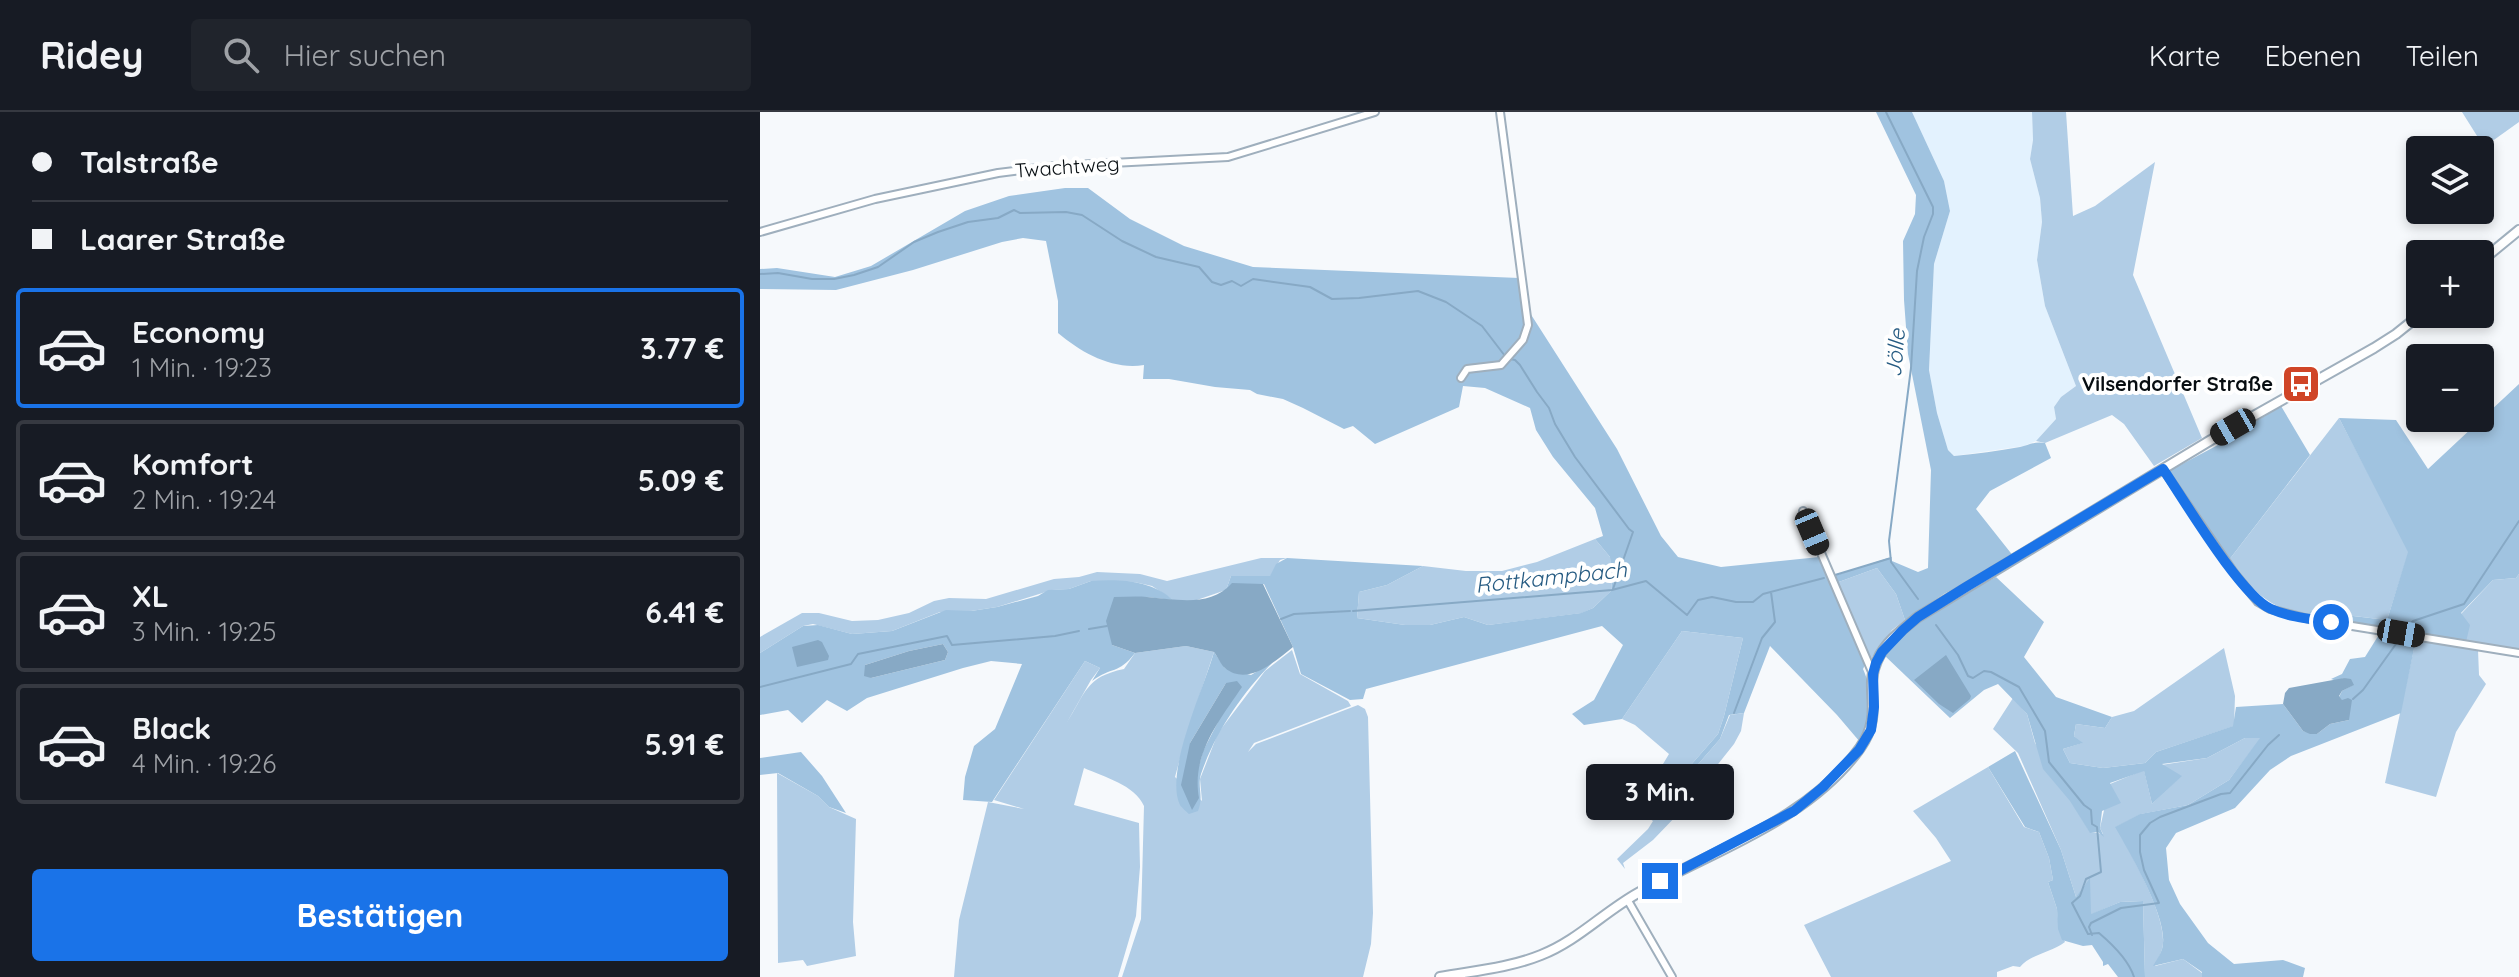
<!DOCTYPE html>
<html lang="de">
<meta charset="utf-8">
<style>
:root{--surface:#171b24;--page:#20242c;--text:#f1f3f6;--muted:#9ea1a6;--line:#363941;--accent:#1a73e8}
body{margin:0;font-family:Quicksand,sans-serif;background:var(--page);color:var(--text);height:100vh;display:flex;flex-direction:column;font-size:30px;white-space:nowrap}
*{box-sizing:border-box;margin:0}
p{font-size:26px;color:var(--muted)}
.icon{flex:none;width:44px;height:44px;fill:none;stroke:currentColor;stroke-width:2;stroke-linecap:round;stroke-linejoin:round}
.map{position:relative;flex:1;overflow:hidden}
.sheet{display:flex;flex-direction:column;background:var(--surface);width:760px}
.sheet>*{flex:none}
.banner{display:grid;align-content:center;height:176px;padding:0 32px;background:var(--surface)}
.controls{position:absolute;left:1646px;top:24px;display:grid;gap:16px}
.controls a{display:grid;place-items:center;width:88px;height:88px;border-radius:8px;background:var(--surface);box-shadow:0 4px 12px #0003;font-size:40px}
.end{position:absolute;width:36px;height:36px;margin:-18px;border:10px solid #1a73e8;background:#fff;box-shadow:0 0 0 4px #fff}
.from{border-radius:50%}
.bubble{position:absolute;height:56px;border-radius:8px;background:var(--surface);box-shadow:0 4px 12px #0003;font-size:26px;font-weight:700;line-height:56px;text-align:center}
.car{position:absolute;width:24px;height:48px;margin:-24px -12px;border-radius:10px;box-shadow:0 0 6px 2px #0007;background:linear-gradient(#222 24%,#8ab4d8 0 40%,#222 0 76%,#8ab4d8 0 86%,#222 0)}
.banner b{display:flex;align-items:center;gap:28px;height:76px;font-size:30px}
.banner b+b{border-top:2px solid var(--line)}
.banner i{width:20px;height:20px;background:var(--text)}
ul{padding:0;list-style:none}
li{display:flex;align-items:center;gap:24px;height:120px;margin:0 16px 12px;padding:0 16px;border:4px solid var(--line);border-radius:8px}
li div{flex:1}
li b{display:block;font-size:30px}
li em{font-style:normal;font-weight:700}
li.current{border-color:var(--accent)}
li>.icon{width:72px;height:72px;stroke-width:1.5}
.cta{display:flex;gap:16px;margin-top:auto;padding:16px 32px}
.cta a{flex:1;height:92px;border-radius:8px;background:var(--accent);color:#fff;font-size:32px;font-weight:700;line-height:92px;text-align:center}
header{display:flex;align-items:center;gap:48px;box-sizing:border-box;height:112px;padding:0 40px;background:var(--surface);border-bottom:2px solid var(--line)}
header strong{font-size:38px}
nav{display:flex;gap:44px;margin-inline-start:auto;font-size:28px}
.search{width:560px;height:72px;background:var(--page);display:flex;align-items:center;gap:20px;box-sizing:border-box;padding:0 28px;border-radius:8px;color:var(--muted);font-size:30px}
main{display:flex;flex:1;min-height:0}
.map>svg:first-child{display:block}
.built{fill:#e3f2fe}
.green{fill:#b1cde6}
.forest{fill:#a0c3e0;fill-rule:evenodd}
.water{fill:#87a9c5}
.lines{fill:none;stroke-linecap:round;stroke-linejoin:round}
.stream{stroke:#87a9c5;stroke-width:2}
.street-casing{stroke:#9fafbd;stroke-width:10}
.secondary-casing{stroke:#9fafbd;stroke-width:12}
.street{stroke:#fff;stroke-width:6}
.secondary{stroke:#fff;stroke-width:8}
.route{stroke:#1a73e8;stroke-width:10}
.labels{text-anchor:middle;stroke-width:8;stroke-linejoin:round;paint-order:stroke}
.street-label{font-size:20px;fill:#070d11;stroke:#fff}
.poi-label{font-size:20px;font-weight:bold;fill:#070d11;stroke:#fff;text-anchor:end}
.water-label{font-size:22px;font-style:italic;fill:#265b82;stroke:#fff}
</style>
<header>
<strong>Ridey</strong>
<div class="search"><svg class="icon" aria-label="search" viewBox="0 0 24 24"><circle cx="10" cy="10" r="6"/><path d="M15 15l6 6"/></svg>Hier suchen</div>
<nav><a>Karte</a><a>Ebenen</a><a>Teilen</a></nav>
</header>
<main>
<section class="sheet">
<div class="banner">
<b><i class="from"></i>Talstraße</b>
<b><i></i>Laarer Straße</b>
</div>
<ul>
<li class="current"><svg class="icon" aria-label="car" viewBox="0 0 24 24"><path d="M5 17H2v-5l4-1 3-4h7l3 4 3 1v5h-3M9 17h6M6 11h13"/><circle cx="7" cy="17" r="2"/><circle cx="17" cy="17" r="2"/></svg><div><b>Economy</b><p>1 Min. · 19:23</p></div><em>3.77 €</em></li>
<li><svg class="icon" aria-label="car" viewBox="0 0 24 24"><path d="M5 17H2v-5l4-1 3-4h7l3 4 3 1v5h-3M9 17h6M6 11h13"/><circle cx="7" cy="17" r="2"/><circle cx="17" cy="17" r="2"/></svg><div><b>Komfort</b><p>2 Min. · 19:24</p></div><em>5.09 €</em></li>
<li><svg class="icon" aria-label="car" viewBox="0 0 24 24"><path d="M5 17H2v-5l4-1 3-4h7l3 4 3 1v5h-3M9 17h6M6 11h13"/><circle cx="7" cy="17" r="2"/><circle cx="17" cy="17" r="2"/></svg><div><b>XL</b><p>3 Min. · 19:25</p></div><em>6.41 €</em></li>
<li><svg class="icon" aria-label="car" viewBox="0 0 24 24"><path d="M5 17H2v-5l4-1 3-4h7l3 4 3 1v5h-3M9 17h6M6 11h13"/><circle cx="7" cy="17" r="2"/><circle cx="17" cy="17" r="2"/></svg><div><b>Black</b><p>4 Min. · 19:26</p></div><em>5.91 €</em></li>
</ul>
<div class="cta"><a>Bestätigen</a></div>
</section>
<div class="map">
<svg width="1759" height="865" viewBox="0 0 1759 865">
<rect width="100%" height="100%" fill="#f6f9fc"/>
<!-- built -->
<path class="built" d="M1152 0H1272L1273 28 1270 47 1280 86 1282 110 1277 148 1285 194 1316 274 1301 285 1294 295 1296 307 1276 329 1264 334 1194 344 1188 338 1177 301 1169 258 1174 152 1190 99 1184 69Z"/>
<!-- green -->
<path class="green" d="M1272 0H1306L1313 104 1335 94 1395 50 1373 163 1442 326 1394 354 1364 312 1352 303 1285 331 1276 329 1296 307 1294 295 1301 285 1316 274 1285 194 1277 148 1282 110 1280 86 1270 47 1273 28Z
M1702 0H1759V10L1724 35Z
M1579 306 1649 439 1627 508 1552 499 1546 504C1505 493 1495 481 1469 448Z
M835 427 850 445 852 478 833 496 822 501 728 513 704 505 670 513H645L597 506 599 480 627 473 663 454 706 459H742L777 450Z
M501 446H527L520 448 510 465 471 464 466 478 431 490 413 488 392 474 374 470 331 469 309 477 292 478 237 495 211 499 180 500 132 519 92 522 53 512 43 514 0 541V525L42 501H59L92 509 118 508 149 501 174 489 189 486 226 487 294 467 319 465 337 460 380 462 407 469Z
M1117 456 1136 482 1145 508 1132 518 1110 548 1076 471Z
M1759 462V539L1706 530 1701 502 1733 468 1756 466Z
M922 519 983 526 964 604 958 622 923 662 900 696 902 699 927 665 960 627 970 603 984 601 981 619 974 632 920 700 893 728 863 751 865 757 857 747 888 717 893 709 876 697 909 642 875 613 862 607Z
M1656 527 1718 538 1719 563 1726 572 1696 620 1676 685 1625 671Z
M426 534 454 540 426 624 415 665 442 689 440 667 458 621 505 559 532 538 540 562 588 589 591 594 494 631 488 640 496 632 598 593 605 597 608 605 613 801 611 832 603 865H362L381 807 384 694C375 673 344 665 324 656L314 693 379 711 380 755 376 804 358 865H194L199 808 228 690 264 697 234 688 325 549 340 556 331 568 306 612C326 581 325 565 364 557L375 541Z
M1464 536 1475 584 1474 614 1396 640 1385 651 1343 656 1310 651 1303 637 1322 631 1314 624 1316 612 1345 616 1352 605 1374 599Z
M1253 586 1267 602 1275 631 1330 720 1343 722 1340 716 1350 672 1384 658 1392 692 1421 664 1401 653 1447 646 1485 626H1501L1469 668 1428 693 1381 702 1356 715C1371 742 1405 801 1403 831 1403 838 1398 847 1395 854L1423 847 1442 861V865H1385L1383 789 1360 790 1330 803 1325 771 1319 783 1316 785 1301 738 1258 641 1233 617Z
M1228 655 1264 715 1279 720 1289 746 1293 768 1288 770 1297 797 1299 817 1305 830C1290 841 1271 842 1260 855L1253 854 1237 860V865H1071L1044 813 1191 749 1176 726 1153 699Z
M17 661 58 684 69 695 96 707 93 810 96 844 47 854 43 848 18 851Z"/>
<!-- forest -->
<path class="forest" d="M1116 0H1152L1184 69 1190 99 1174 152 1169 258 1177 301 1188 338 1194 344C1216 342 1238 339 1260 335 1269 333 1275 329 1285 331L1291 346 1230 379 1216 397 1254 445 1184 482 1145 508 1136 482 1117 456 1076 471 1074 464 1131 445 1132 449 1158 460 1168 456 1171 358 1148 242 1144 188 1143 129 1155 102 1156 83Z
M305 76H328L370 107 424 134 493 155 759 166 764 202 770 201 857 337 901 424 918 445 961 455 1059 445 1083 500 1093 511 1107 549 1103 557C1113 578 1112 610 1100 630L1077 603 1010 534 984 601 969 603 960 627 927 665 902 699 899 696 923 662 958 622 964 604 983 526 922 519 862 607 824 613 812 602 834 588 863 533 842 514 606 577 603 587 590 588 541 562 533 535 504 472 466 478 471 464H510L516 452 527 446 663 454 627 473 599 480 597 506 645 513H670L704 505 728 513 821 501 833 496 852 478 850 445 835 427 843 424 835 396 793 345 776 318 770 296 725 276 703 274 699 295 615 332 593 314 584 317 543 296 523 287 497 282 490 278 455 275 409 267H383L384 253C352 258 322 241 298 221V189L286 129 263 126 242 130 153 158 76 178 0 177V157L17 156 75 165 111 154 205 99 249 84Z
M1759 272V462L1756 466 1733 468 1701 501 1710 513 1706 530 1546 504 1551 499 1627 508 1648 440 1579 306 1636 308 1668 357Z
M1521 294 1550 343 1469 448 1409 359 1456 334Z
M1236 465 1284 510 1264 545 1296 585 1352 605 1345 616 1316 612 1314 624 1323 631 1303 637 1310 651 1343 656 1385 651 1396 640 1473 614 1476 595 1523 592 1543 619 1557 622 1570 612 1589 608V597L1579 585 1582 579 1593 573 1584 566 1577 569 1571 567 1582 562 1590 547 1605 545 1620 521 1656 527 1641 601 1531 644 1510 658 1475 696 1416 721 1406 736 1409 768 1420 792 1448 831 1474 852 1523 848 1545 856 1543 865H1442V860L1423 847 1393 854C1397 847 1403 839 1403 831 1406 803 1370 741 1355 715L1380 702 1428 693 1469 668 1500 626H1485L1447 646 1402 652 1422 664 1392 692 1384 659 1350 671 1361 691 1342 699 1340 716 1344 725 1338 720 1330 721 1310 689 1283 657 1267 602 1238 572 1224 578 1190 606 1124 543C1152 506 1196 487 1236 465Z
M331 469C360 467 391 468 413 488L386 485 352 533 375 541C358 563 352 554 332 569L340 556 325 549 232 690 203 688 205 665 214 634 235 617 262 552 231 549 203 556 107 586 87 599 67 588 42 611 28 598 0 603V541L43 514 58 513 92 522 132 519 186 498 211 499 237 495 278 484 288 478 309 477ZM183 532 188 540 185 548 111 566 105 553 149 539Z
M454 540 465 556 491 563 513 550C482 581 455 621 441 662 437 675 444 684 438 699L429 702C428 701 421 695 420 693 404 660 444 576 454 540ZM466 571 458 610 443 639 435 668 430 631Z
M1255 639 1301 738 1316 785 1330 766 1331 802 1360 790 1383 789 1385 865H1358L1348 852 1343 854V850L1332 833 1323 834 1302 828 1298 817 1297 797 1288 770 1293 768 1289 746 1279 720 1265 715 1228 655Z
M41 640 62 664 86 701 69 695 58 684 18 661 0 663V646Z"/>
<!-- water -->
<path class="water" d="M472 471 503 472 533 535C515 549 488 575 465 556 461 553 458 545 454 540L426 534 375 541 352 533 346 509 354 485C365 485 376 484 387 485 415 487 450 496 472 471Z
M58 528 62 530 69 544 68 548 37 555 32 535Z
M183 532 188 540 185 548 111 566 104 564 105 553 149 539Z
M1186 543 1211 584 1210 587 1193 601 1179 592 1154 568Z
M1584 566 1591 567 1594 573 1582 579 1579 584 1582 588 1588 586 1592 588 1589 608 1570 612 1557 622H1550L1543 619 1523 592 1525 581 1529 576Z
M477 569 482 575C459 609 431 643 439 686L432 698 421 673 430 631 466 571Z"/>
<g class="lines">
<!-- stream -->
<path class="stream" d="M1126 0 1173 95V102L1164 125 1157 159 1151 256 1129 429 1131 450 1158 487
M0 162 18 161 52 167H74L94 163 118 155 154 130 178 120 208 110 238 106 254 98 260 101 306 100 322 103 362 129 396 145 439 155 452 170 461 173 472 169 481 174 493 167 550 175 572 187 599 186 658 179 686 190 722 214 745 244
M750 247 755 248 760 253 777 280 789 296 795 312 815 345 869 417 873 420 853 477
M1075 463 1131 446
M593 499 852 478 886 469 927 503 938 488 952 485 976 490H993L1003 482 1064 466
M521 507 534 502 590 499
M1176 513 1198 543 1208 564 1213 566 1224 559 1231 560 1259 575 1285 619 1289 650 1324 693 1331 698 1332 712 1337 715 1341 760 1326 767 1320 784 1312 791 1328 822 1339 821C1352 832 1369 849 1374 865
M1648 515 1653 509 1704 492 1759 409
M329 517 347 514
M0 575 91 552 98 542 187 524 192 533 295 524 319 519
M1593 587 1603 578 1641 525
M974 601 1002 526 1015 510 1011 480
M1332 823 1329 815 1331 811 1361 796 1399 791 1384 758 1380 740V723L1390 711 1400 705 1461 682 1470 681 1508 633 1519 623"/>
<!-- street casing -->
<g class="street-casing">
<path id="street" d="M0 120 115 87 238 61 294 54 468 45 615 0
M701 266 707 257 741 253 763 228 768 213 740 0
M1403 357 1475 462 1498 490 1510 497 1549 507 1759 541
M1043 399 1113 562
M867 787 912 865"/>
</g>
<!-- secondary casing -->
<g class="secondary-casing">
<path id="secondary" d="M1720 150 1759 118
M680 865C713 859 749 856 781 843 817 829 844 800 878 781 953 738 1048 709 1100 636 1125 600 1103 579 1117 549 1125 530 1143 517 1158 505L1451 328 1614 236 1636 222 1661 202"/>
</g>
<!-- street -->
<use href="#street" class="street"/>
<!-- secondary -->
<use href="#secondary" class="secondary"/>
</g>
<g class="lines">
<!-- route -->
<path class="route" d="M900 769 1034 699 1063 675 1099 638 1111 618 1114 595 1113 562 1116 551 1122 540 1143 518 1158 505 1206 475 1403 357C1424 388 1481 484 1511 497 1529 505 1551 507 1571 510"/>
</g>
<!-- icons -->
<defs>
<g id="bus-square" transform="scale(2)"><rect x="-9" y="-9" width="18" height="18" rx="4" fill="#d04527" stroke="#fff"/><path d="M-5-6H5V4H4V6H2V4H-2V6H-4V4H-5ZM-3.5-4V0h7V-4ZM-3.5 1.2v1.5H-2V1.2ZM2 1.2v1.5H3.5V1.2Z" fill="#fff"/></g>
</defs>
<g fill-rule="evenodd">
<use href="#bus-square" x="1541" y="272"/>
</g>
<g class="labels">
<!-- street labels -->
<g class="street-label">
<text transform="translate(307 55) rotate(-4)" y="7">Twachtweg</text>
</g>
<!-- poi labels -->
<g class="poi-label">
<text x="1513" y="279">Vilsendorfer Straße</text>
</g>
<!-- water labels -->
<g class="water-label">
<text transform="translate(1135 241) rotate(-85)" y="8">Jölle</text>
<text transform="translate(791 465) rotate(-6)" y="8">Rottkampbach</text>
</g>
</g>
</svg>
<div class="controls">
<a><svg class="icon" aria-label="layers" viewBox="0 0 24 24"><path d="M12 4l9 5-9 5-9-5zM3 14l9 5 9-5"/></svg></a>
<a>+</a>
<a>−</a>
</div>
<i class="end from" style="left:1571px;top:510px"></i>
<i class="end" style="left:900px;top:769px"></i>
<div class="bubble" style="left:826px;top:652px;width:148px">3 Min.</div>
<i class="car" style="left:1473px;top:315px;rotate:240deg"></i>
<i class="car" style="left:1052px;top:420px;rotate:157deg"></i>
<i class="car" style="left:1641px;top:521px;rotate:100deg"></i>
</div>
</main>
